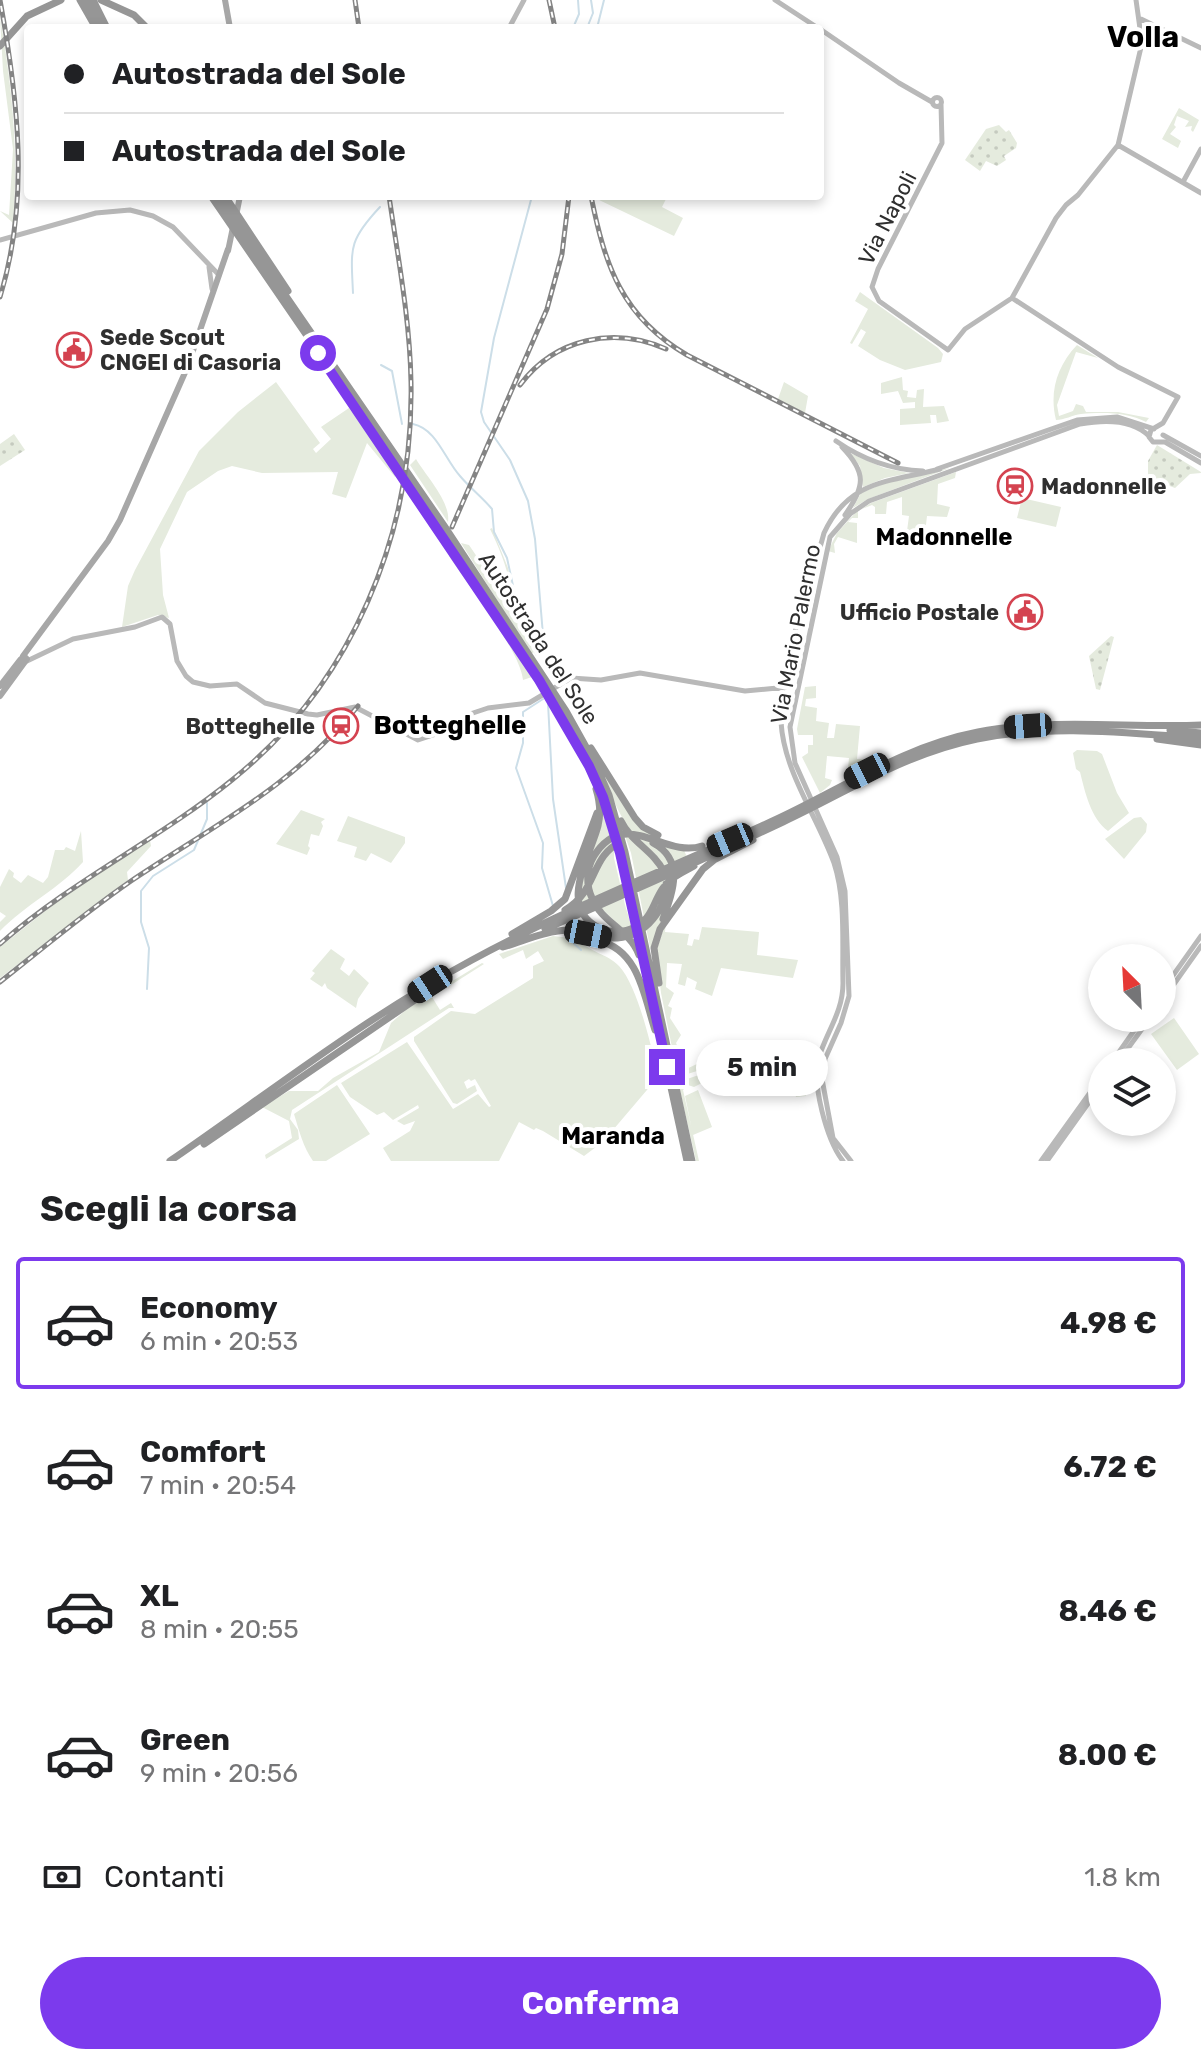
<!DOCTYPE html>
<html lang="it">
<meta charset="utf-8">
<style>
:root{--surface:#fff;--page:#f6f6f6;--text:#202124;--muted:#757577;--line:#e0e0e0;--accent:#7c3aed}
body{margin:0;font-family:Rubik,sans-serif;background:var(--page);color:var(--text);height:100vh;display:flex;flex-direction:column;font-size:30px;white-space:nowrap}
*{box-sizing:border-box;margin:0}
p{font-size:26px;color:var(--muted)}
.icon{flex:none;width:44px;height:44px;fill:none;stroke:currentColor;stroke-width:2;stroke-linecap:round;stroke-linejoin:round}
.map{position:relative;height:1161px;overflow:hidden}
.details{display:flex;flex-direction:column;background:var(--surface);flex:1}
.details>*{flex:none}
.hud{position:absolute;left:24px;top:24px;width:800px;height:176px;border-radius:8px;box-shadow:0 4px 12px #0003;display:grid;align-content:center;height:176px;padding:0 40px;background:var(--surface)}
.needle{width:52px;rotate:336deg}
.buttons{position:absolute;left:1088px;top:944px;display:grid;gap:16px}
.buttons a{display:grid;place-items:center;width:88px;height:88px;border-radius:50%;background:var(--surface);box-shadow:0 4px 12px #0003;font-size:40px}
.end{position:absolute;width:36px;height:36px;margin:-18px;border:10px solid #7c3aed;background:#fff;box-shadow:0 0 0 4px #fff}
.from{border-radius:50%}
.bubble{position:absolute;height:56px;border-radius:28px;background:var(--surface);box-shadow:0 4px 12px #0003;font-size:26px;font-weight:700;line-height:56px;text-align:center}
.car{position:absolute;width:24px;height:48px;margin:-24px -12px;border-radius:10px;box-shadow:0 0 6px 2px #0007;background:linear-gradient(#222 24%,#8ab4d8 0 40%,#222 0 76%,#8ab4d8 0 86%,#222 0)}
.hud b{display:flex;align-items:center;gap:28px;height:76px;font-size:30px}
.hud b+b{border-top:2px solid var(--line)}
.hud i{width:20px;height:20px;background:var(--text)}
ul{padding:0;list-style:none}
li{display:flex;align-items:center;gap:24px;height:132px;margin:0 16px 12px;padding:0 24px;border:4px solid transparent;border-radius:8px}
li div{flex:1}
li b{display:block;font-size:30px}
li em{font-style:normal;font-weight:700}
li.active{border-color:var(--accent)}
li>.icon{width:72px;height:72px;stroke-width:1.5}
h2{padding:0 40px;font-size:36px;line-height:96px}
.pay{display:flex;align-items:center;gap:20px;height:88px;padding:0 40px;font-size:30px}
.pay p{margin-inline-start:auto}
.button{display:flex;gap:16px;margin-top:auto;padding:16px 40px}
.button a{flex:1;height:92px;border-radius:48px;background:var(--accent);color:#fff;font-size:32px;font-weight:700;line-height:92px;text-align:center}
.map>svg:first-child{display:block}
.green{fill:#e5ebde}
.park{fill:url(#park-dots)}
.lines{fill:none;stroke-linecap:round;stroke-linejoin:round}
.stream{stroke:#ccdee8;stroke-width:2}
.secondary{stroke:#b9b9b9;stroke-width:5}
.primary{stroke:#a7a7a7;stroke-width:6}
.highway{stroke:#969696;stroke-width:7}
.rail-casing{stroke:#848484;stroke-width:5}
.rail{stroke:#fff;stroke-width:2;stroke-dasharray:6;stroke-linecap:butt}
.route{stroke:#7c3aed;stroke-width:10}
.labels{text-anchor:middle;stroke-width:8;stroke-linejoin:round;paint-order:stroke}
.street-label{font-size:22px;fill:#2f2f2f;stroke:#fff}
.poi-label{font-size:22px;font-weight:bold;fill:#2f2f2f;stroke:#fff;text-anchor:start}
.neighbourhood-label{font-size:24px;font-weight:bold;fill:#000;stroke:#fff}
.quarter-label{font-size:26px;font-weight:bold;fill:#000;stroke:#fff}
.district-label{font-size:30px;font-weight:bold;fill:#000;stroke:#fff}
</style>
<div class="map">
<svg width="1201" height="1161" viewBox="0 0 1201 1161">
<defs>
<pattern id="park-dots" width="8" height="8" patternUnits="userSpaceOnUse" patternTransform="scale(2)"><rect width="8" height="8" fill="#e5ebde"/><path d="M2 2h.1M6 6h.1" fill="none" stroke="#c5cabf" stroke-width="1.8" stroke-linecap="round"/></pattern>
</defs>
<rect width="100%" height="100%" fill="#fff"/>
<!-- green -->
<path class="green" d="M0 17C12 86 19 153 13 223L0 211 9 215 13 149 3 71Z
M1179 108 1199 120 1193 132 1191 130 1192 126 1185 127 1189 121 1177 116 1174 125 1176 127 1170 134 1181 141 1178 148 1162 139Z
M597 196H661L666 199 662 207 683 218 674 236 597 199Z
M860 292 938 348 943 354 941 362 905 370 880 360 858 346 866 332 861 329 852 344 850 343 868 309 855 301Z
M1077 345 1098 358 1076 352 1057 405 1059 416 1073 411 1076 404 1083 406 1086 412H1118L1149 418 1146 422C1128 412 1102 412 1081 414 1073 415 1064 420 1056 420 1049 392 1057 366 1077 345Z
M902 377 903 390 908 391 907 397 916 398 917 390 924 389 923 407 944 406 949 421 937 423 936 415H930L931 423 900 425V409L915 408V402L903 403 898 391 881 394V383Z
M276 382 320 443 313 449 316 453 331 439 321 427 349 408 397 471 395 477 367 443 346 498 332 494 338 472 262 473 232 466 218 471 187 492 160 549 163 595 169 618 158 615 122 627 128 586 135 570 199 451 238 412Z
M784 382 808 396 805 413 778 399Z
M850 453 884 468 909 473 885 478 863 487 860 466Z
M416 459C426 476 451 502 448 522L410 465Z
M950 468 868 499 853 508 861 493 890 481Z
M956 472 955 478 938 484 937 504 950 507 947 517 927 516 925 533 907 531 909 516 902 515V497L887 502 886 514H875V507L872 505 862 509 871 503Z
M1022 498 1061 507 1056 527 1017 518Z
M858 510V518H852L848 522 857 523V543L838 537 834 544 835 553 828 551 837 533Z
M492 528 508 568 516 606 546 650 536 656 534 652 531 654 461 543 469 545 509 604 512 602C511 577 501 551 490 529Z
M451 550 533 676 532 677 523 680C520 650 467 584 449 556Z
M816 686V698L806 699 805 706 817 708 816 721 829 723 827 738H834L836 724 860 726 857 759 883 761 847 779 849 758 827 756 825 778 832 780 830 785 820 793 802 757 808 753V745H813V735H798L797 729 805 687Z
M1077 750 1097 751 1102 754 1117 793 1129 813 1108 831C1091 819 1085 792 1080 772L1076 769 1073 753Z
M594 756C619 795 632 834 682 846L687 857 670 864 673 883 653 948 650 947 631 853 623 830C649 862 689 876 649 922L650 925C669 908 675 876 657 856 646 845 634 839 626 825 614 803 604 779 594 756Z
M602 804 614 842V858L625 905 636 941 601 908 581 903 579 889Z
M301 810 325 819 321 822 323 826 319 836 311 834 308 846 310 848 307 855 276 844Z
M348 816 405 837V843L391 863 371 853 366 861 354 857 357 847 337 841Z
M1141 817 1147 824 1146 832 1124 859 1105 839 1134 818Z
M81 831 83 862C60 888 25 905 0 931V922L6 916 0 912V887L9 869 14 873 13 877 21 883 28 875 43 883 48 877 55 850H64L66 847 75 851Z
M150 840 151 846 127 872 128 880 0 978V947L68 893Z
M666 922 665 932 689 934 687 945 692 946 694 939 699 940 702 927 759 932 757 955 798 960 793 978 721 968 712 996 695 989 697 982 687 977 685 986 678 984 682 964 667 963 666 987 674 993 668 1006 672 1008 670 1018 681 1035 676 1043 683 1059 679 1065 682 1071 697 1064 735 1059 678 1077 661 993 656 951Z
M553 936 579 939C589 953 607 953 619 966 638 986 652 1049 658 1077L607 1137 603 1138 604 1141 584 1156 543 1131 536 1128 534 1130 519 1122 499 1161H391L383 1148 410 1131 415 1121 404 1125 397 1121 419 1108 418 1105 393 1120 384 1112 377 1115 350 1097 341 1083 407 1042 453 1109 478 1094 489 1107 491 1106 475 1079 471 1081 469 1079 464 1082 467 1089 475 1085 477 1091 457 1104 453 1103 414 1041V1037L451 1011 475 1014 533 978V966L544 961 538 951 526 959 523 950 503 959 499 954Z
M331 949 345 959 340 969 349 976 354 969 369 983 358 999 356 1008 327 988 325 983 322 987 310 979 315 973 312 971Z
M482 963 484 964 432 997 440 1010 451 1003 454 1008H449L292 1110 290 1119 298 1130 299 1139 266 1159 265 1155 292 1138 289 1121 262 1107 289 1091H318L333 1078 379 1052 391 1023 408 1008Z
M1174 1018 1199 1054 1177 1070 1151 1034Z
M732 1064 722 1073 694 1087 688 1085 683 1090 699 1161H696L678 1082Z
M765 1073 766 1075 772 1074 775 1086 783 1085V1080L804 1079 806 1096 796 1097 793 1087 769 1090 767 1080 747 1084 746 1078Z
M337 1085 370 1134 326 1161H313C303 1147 299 1130 294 1114Z
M698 1090 712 1127 693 1135 685 1096Z"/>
<!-- park -->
<path class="park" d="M999 125 1006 132 1009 130 1017 143 1016 148 1004 156 1006 160 997 166 986 161 980 171 965 160 986 129Z
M14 434 25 450 0 466V444Z
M1157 445 1201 472V473L1190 474 1175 488 1148 478V461Z
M1111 636 1114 637 1100 690 1096 689 1089 656Z"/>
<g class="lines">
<!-- stream -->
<path class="stream" d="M573 28 579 14 578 0
M587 28 593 13 591 0
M597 28 604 0
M532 196 494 338 481 412 484 422 510 460 528 501 535 539 543 635 548 648
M353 293C351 248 348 241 380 207
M381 365 392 371 402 424
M413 424C437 429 445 460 460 476 470 488 482 497 492 509L494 532 507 558 517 604 536 635 543 637
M543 699 523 712V743L516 768 543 843 542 868 553 906
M548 703 553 799 566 888
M571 941 581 950
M147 989 149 948 141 922V891L153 876 194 850 207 819V803"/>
<!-- secondary -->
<path class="secondary" d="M775 0 818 28
M1141 19 1201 48
M509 28 524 0
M820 29 899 83 932 102
M932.5 102a4.5 4.5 0 1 1 9 0a4.5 4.5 0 1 1-9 0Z
M941 104 942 143 878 269 872 287 879 301 948 350 965 329 1012 298 1056 218 1066 205 1078 195 1118 145
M1118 145 1142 43 1136 0
M1118 145 1201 193
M1183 182 1201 149
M0 240 96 213 130 210 153 216 173 227 219 275
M209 267 212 289
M1012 298 1118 367 1178 397 1163 423 1151 430 1149 437 1153 442H1165L1201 463
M1163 435 1201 456
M836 441C862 459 892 470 923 471
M842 447C867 473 865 486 845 515
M937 469 1077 420 1117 417 1154 429
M27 661 73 639 135 627 162 617 170 624 177 661 186 676 193 682 210 686 237 684 265 703 308 714 317 715 355 707 418 740 433 735 473 713 488 708 529 703 571 678 601 680 640 673 745 691 798 686
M1162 991 1201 936
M1162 1001 1201 946
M1112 1062 1143 1018
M1118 1062 1150 1018
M843 1161C827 1141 811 1083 819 1057 827 1031 843 1012 843 983 842 945 846 899 834 863 817 816 784 772 781 722 778 669 810 586 824 533 849 479 890 482 940 469
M851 1161 833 1138 822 1079 825 1059 841 1023 849 996 845 891 837 857 795 763 790 727 830 537 850 514 869 501 1080 424C1102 420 1132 419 1149 436
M1041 1161 1102 1076
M1047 1161 1102 1084"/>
<!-- primary -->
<path class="primary" d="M225 0 230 28
M236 216 240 196
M228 251 233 227
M23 656 108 541 120 520 187 368 228 249
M0 686 20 660
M0 696 27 659 24 656 20 660"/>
<!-- highway -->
<path class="highway" d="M80 0 96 28
M87 0 98 23
M93 0 107 28
M101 0 134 15 147 28
M0 46 27 16 61 0
M211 196 443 534 539 680 589 766 603 797 620 853 687 1161
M217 196 445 527 566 711 595 763 609 795 625 852 692 1161
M225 196 288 291
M1170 730 1201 733
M1157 739 1201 745
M591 748 635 818 643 827 658 835
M596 789C600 802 601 814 598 826 590 857 557 907 599 928 610 933 624 933 635 927 652 919 653 902 663 888 671 877 683 872 694 866
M621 821C631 842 654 851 664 872
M653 843C685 860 673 891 663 919
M565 910C598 891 590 856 621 842
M545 929C624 895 704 859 783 822 849 791 904 754 977 739 1051 724 1127 733 1201 738
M512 934 551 911 565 899 597 813
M599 941C639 950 644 996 655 1030
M503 947C521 942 540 933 558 931 575 928 592 936 608 938 641 940 665 915 666 884
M639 955C630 930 601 922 592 898 586 885 586 869 594 856 625 806 664 859 702 846
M659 983 654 948 660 929 703 869 714 860 753 840
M204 1144 441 982
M170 1161C269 1093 366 1017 472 960 571 906 677 866 779 818 845 787 905 746 978 732 1051 718 1127 728 1201 725"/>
<!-- rail casing -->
<g class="rail-casing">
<path id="rail" d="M355 0 359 28
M549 0 555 28
M591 196C605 266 622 317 687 355L898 463
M0 297C30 199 18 99 0 0
M520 385C555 338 614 326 666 349
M452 527 547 309 562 254 569 196
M0 944C71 881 158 840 232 780 352 684 414 534 411 382 410 320 398 258 389 196
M0 982C43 948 86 912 131 881 216 824 292 787 358 706"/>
</g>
<!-- rail -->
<use href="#rail" class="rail"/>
</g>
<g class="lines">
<!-- route -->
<path class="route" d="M318 353 539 680 589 766 603 797 620 853 667 1067"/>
</g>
<!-- icons -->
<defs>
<g id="civic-ring" transform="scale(1.8)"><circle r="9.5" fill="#fff" stroke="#d44350" stroke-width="1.5"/><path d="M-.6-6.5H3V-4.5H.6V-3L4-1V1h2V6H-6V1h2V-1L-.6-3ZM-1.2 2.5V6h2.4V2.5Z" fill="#d44350"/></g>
<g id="station-ring" transform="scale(1.8)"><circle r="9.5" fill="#fff" stroke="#d44350" stroke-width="1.5"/><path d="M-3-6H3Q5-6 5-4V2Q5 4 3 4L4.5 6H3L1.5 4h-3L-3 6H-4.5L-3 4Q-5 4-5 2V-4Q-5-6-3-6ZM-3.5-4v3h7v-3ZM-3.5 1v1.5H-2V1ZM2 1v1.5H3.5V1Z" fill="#d44350"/></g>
</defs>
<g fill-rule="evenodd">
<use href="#civic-ring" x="74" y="350"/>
<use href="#station-ring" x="1015" y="486"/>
<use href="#civic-ring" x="1025" y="612"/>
<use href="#station-ring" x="341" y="726"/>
</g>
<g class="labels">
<!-- street labels -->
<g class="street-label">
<text transform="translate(887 218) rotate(-63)" y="8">Via Napoli</text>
<text transform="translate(795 634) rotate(-79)" y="8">Via Mario Palermo</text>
<text transform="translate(539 638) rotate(57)" y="8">Autostrada del Sole</text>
</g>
<!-- poi labels -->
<g class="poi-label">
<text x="100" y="345">Sede Scout<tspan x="100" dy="25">CNGEI di Casoria</tspan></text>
<text x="1041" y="494">Madonnelle</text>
<text x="999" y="620" text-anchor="end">Ufficio Postale</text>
<text x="315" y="734" text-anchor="end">Botteghelle</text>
</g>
<!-- neighbourhood labels -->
<g class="neighbourhood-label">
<text x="944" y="545">Madonnelle</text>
<text x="613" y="1144">Maranda</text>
</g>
<!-- quarter labels -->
<g class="quarter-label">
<text x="450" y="734">Botteghelle</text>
</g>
<!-- district labels -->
<g class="district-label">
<text x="1143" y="47">Volla</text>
</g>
</g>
</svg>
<div class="buttons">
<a><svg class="needle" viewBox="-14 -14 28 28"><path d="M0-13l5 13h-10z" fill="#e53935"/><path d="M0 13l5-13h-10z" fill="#757577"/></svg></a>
<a><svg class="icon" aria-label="layers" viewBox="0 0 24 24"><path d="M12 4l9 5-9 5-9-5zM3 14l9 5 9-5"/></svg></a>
</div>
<i class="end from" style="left:318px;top:353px"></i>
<i class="end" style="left:667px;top:1067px"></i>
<div class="bubble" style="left:696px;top:1040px;width:132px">5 min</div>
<i class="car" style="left:1028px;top:726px;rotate:266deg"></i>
<i class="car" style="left:867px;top:771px;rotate:243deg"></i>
<i class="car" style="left:730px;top:840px;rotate:247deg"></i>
<i class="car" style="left:588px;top:934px;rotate:101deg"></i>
<i class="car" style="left:430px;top:984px;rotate:237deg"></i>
<div class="hud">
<b><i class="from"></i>Autostrada del Sole</b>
<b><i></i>Autostrada del Sole</b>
</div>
</div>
<section class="details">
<h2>Scegli la corsa</h2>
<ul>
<li class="active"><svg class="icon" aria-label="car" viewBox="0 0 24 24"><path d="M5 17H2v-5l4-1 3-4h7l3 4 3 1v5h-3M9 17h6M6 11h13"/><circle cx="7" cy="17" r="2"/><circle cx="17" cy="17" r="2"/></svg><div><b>Economy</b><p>6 min · 20:53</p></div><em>4.98 €</em></li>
<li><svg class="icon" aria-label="car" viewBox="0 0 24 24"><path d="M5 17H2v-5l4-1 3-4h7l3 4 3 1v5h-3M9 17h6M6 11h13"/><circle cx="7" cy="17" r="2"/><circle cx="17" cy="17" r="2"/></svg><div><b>Comfort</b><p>7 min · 20:54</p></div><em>6.72 €</em></li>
<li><svg class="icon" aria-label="car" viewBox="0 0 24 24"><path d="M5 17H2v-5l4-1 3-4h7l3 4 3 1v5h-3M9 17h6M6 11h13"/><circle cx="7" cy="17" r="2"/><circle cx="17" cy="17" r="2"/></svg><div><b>XL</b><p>8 min · 20:55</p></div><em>8.46 €</em></li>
<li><svg class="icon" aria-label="car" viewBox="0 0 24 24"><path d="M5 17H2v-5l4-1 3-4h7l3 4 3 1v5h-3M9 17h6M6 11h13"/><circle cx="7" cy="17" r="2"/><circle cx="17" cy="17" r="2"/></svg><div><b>Green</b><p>9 min · 20:56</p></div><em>8.00 €</em></li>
</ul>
<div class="pay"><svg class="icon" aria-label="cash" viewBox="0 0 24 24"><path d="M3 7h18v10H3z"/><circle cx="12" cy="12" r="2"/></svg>Contanti<p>1.8 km</p></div>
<div class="button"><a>Conferma</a></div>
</section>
